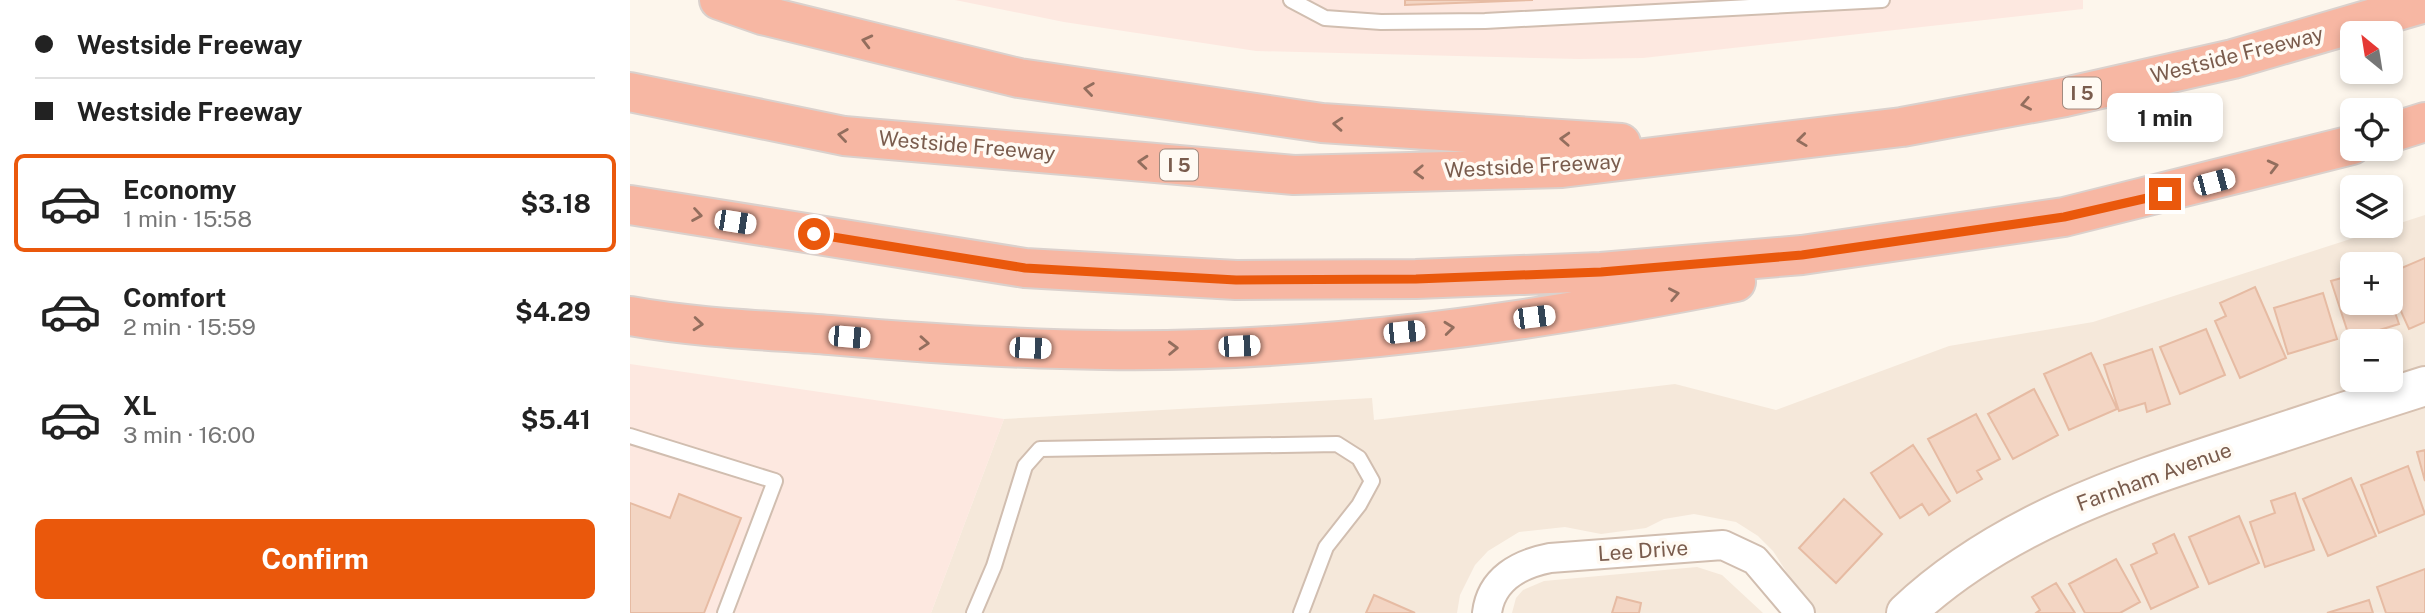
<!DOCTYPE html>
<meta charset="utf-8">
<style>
:root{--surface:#fff;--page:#f2f2f2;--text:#222;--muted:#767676;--line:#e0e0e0;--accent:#ea580c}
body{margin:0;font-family:"Public Sans",sans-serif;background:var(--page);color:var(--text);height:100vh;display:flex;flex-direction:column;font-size:26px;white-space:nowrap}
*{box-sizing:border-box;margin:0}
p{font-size:23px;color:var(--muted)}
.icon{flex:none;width:38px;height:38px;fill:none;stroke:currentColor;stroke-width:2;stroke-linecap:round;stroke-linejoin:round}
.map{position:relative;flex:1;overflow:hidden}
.panel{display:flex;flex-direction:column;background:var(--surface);width:630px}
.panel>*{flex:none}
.top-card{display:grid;align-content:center;height:154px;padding:0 35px;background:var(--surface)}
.needle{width:46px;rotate:330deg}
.buttons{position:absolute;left:1710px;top:21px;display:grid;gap:14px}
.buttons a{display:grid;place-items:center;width:63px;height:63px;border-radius:10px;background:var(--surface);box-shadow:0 4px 10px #0003;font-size:35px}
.end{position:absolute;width:32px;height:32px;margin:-16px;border:9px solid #ea580c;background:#fff;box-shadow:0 0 0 4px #fff}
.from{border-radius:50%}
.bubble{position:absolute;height:49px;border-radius:10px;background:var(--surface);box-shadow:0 4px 10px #0003;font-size:23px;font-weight:700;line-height:49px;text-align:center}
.car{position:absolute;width:21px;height:42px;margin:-21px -10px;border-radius:9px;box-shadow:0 0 5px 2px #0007;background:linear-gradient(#fff 24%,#345 0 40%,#fff 0 76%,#345 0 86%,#fff 0)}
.top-card b{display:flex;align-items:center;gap:24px;height:66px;font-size:26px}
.top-card b+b{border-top:2px solid var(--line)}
.top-card i{width:18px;height:18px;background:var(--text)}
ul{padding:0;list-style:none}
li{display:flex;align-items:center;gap:21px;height:98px;margin:0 14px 10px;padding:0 21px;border:4px solid transparent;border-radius:10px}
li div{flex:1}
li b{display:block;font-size:26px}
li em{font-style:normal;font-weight:700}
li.on{border-color:var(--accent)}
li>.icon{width:63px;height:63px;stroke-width:1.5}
.cta{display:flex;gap:14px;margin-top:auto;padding:14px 35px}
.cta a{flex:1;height:80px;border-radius:10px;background:var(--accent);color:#fff;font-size:28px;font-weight:700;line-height:80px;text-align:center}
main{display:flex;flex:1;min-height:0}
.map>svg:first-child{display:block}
.residential{fill:#f5e8da;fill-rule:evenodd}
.commercial{fill:#fde8e0}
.building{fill:#f3d5c3;stroke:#e6bba3;stroke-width:2}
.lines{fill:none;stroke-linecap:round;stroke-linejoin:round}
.lane-casing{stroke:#d1beb0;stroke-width:18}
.street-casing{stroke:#d1beb0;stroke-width:32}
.secondary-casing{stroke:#d6c0b0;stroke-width:42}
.highway-casing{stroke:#dad1cd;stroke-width:42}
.lane{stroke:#fff;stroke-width:14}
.street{stroke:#fff;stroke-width:28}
.secondary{stroke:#fff;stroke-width:38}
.highway{stroke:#f7b7a3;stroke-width:38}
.oneway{stroke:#936e5e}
.route{stroke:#ea580c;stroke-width:9}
.labels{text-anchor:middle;stroke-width:7;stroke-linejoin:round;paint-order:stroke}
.shield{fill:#fffaf3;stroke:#a28b7f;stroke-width:2}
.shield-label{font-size:19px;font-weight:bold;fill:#7a5c4d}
.street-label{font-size:21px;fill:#7a5c4d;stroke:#fffaf3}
</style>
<main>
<section class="panel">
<div class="top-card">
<b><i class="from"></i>Westside Freeway</b>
<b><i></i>Westside Freeway</b>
</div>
<ul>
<li class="on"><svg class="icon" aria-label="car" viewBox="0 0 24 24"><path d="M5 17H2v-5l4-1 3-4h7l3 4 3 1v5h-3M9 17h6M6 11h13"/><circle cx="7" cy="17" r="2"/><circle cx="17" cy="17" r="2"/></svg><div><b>Economy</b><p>1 min · 15:58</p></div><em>$3.18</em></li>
<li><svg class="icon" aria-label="car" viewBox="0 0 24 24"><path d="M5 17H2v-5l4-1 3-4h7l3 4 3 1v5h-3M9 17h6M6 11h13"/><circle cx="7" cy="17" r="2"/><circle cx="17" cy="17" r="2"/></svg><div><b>Comfort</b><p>2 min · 15:59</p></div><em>$4.29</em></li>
<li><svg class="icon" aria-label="car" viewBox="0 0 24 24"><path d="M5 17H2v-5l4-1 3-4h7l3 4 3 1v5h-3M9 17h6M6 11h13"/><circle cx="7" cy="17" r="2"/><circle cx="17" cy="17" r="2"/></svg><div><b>XL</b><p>3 min · 16:00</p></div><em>$5.41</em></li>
</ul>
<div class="cta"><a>Confirm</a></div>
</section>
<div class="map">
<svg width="1795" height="613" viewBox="0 0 1795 613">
<rect width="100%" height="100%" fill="#fdf6ec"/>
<!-- residential -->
<path class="residential" d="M1795 215V613H1159L1165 585 1143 551 1128 536 1106 522 1064 514 1034 519 1016 528 971 534 935 527 889 532 858 551 845 565 830 595 827 613H301L374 419 742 398 744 420 1045 384 1146 410 1319 346 1463 322ZM1722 264H1760V303H1722ZM1722 341H1760V380H1722Z
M1067 567 1092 575 1133 613H882L886 598 893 590 914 581Z"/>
<!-- commercial -->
<path class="commercial" d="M325 0H1453V9L1013 58 949 59 626 51 434 22Z
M0 364 374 419 301 613H0Z"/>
<!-- building -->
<path class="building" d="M775 0H903L775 5Z
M1795 258V322L1779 329 1760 287V273Z
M1722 275V303H1760V298L1769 324 1720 339 1701 281Z
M1625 287 1656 358 1610 378 1585 321 1596 316 1590 303Z
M1693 293 1707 339 1658 354 1644 308Z
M1576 329 1595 375 1550 394 1530 347Z
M1522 349 1540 404 1517 412 1515 403 1489 411 1474 365Z
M1461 353 1487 409 1439 430 1414 374Z
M1404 389 1428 435 1383 459 1358 414Z
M1346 414 1370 459 1347 471 1352 479 1327 493 1298 439Z
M1283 445 1320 501 1299 515 1292 504 1270 518 1241 473Z
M1795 450V481L1787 452Z
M1778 466 1795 514 1749 533 1731 485Z
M1721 478 1746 536 1698 556 1673 499Z
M1665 493 1684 550 1635 567 1620 522 1645 513 1641 501Z
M49 494 111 518 74 613H0V503L40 518Z
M1214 499 1252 534 1206 583 1169 548Z
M1609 516 1629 563 1579 584 1559 537Z
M1544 534 1568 587 1521 609 1501 565 1527 553 1523 544Z
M1486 559 1510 602 1490 613H1455L1439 584Z
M1795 569V613H1756L1747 587Z
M1426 583 1445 613H1406L1410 610 1402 597Z
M744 595 785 613H736Z
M987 597 1011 603 1009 613H982Z
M1739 600 1743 613H1697Z"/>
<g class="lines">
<!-- lane casing -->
<g class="lane-casing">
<path id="lane" d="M661 0 695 18 751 22 855 21 1252 0
M0 436 145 481 95 613
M344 613 364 566 395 466 410 449 707 444 729 458 742 481 729 505 696 547 671 613"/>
</g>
<!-- street casing -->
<g class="street-casing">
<path id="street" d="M857 613C861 579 889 564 920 558L1093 545 1125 560 1170 613"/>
</g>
<!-- secondary casing -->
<g class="secondary-casing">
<path id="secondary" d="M1276 613C1368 526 1489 485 1607 447 1670 426 1732 406 1795 386"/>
</g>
<!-- highway casing -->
<g class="highway-casing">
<path id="highway" d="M89 0 132 15 389 78 692 123 991 143
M0 92 214 136 664 175 932 168 1272 127 1435 97 1603 59 1795 3
M1760 133 1795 122
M0 205 395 268 606 280 786 279 971 272 1172 255 1434 217 1722 145
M0 316C66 328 134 330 200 335 291 343 382 349 474 350 685 353 899 323 1106 282"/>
</g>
<!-- lane -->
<use href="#lane" class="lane"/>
<!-- street -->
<use href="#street" class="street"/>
<!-- secondary -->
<use href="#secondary" class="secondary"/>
<!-- highway -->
<use href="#highway" class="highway"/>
</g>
<!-- one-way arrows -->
<defs><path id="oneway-chevron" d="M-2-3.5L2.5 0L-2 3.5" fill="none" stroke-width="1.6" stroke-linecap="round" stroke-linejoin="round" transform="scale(1.75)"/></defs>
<g class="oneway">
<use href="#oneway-chevron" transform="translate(237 41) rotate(-166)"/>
<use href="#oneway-chevron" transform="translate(459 89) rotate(-172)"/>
<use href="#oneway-chevron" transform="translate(1396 104) rotate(169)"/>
<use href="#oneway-chevron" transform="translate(708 124) rotate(-176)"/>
<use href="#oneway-chevron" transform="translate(213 135) rotate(-172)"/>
<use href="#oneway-chevron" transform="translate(935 139) rotate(-177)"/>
<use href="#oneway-chevron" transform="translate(1172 140) rotate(173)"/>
<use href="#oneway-chevron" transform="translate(513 162) rotate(-175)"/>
<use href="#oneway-chevron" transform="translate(1643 166) rotate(-14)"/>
<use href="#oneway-chevron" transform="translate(789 172) rotate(178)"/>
<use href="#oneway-chevron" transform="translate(67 215) rotate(9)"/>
<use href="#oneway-chevron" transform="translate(1044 294) rotate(-11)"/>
<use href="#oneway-chevron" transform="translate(68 324) rotate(5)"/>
<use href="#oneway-chevron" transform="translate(819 328) rotate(-6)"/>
<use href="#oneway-chevron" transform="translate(294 343) rotate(4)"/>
<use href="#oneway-chevron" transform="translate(543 348) rotate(-2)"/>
</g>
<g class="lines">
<!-- route -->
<path class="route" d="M184 234 395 268 606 280 786 279 971 272 1172 255 1434 217 1535 194"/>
</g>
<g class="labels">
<!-- shield labels -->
<g class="shield">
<rect x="1433" y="77.5" width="38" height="31" rx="5"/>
<rect x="530" y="149.5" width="38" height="31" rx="5"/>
</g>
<g class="shield-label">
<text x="1452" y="100">I 5</text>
<text x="549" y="172">I 5</text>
</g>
<!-- street labels -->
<g class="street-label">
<text transform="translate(1607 55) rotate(-14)" y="7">Westside Freeway</text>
<text transform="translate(337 146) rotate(5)" y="7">Westside Freeway</text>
<text transform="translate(903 166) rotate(-3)" y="7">Westside Freeway</text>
<text transform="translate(1524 477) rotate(-20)" y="7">Farnham Avenue</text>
<text transform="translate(1013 551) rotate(-4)" y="7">Lee Drive</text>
</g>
</g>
</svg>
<div class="buttons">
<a><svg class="needle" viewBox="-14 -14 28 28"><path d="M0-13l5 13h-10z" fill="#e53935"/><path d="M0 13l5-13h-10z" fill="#767676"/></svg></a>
<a><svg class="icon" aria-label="locate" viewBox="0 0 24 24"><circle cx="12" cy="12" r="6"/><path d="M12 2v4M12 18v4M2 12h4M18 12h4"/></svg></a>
<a><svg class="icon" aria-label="layers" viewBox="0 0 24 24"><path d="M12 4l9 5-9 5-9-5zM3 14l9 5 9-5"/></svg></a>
<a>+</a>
<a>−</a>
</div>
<i class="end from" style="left:184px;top:234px"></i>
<i class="end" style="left:1535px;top:194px"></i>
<div class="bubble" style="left:1477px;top:93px;width:116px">1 min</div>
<i class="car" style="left:1584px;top:182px;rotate:75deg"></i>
<i class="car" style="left:105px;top:222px;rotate:99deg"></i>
<i class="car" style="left:904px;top:317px;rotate:83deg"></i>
<i class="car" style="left:774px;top:332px;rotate:84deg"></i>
<i class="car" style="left:219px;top:337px;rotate:95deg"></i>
<i class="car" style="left:609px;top:346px;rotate:88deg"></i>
<i class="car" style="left:400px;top:348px;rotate:92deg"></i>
</div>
</main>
